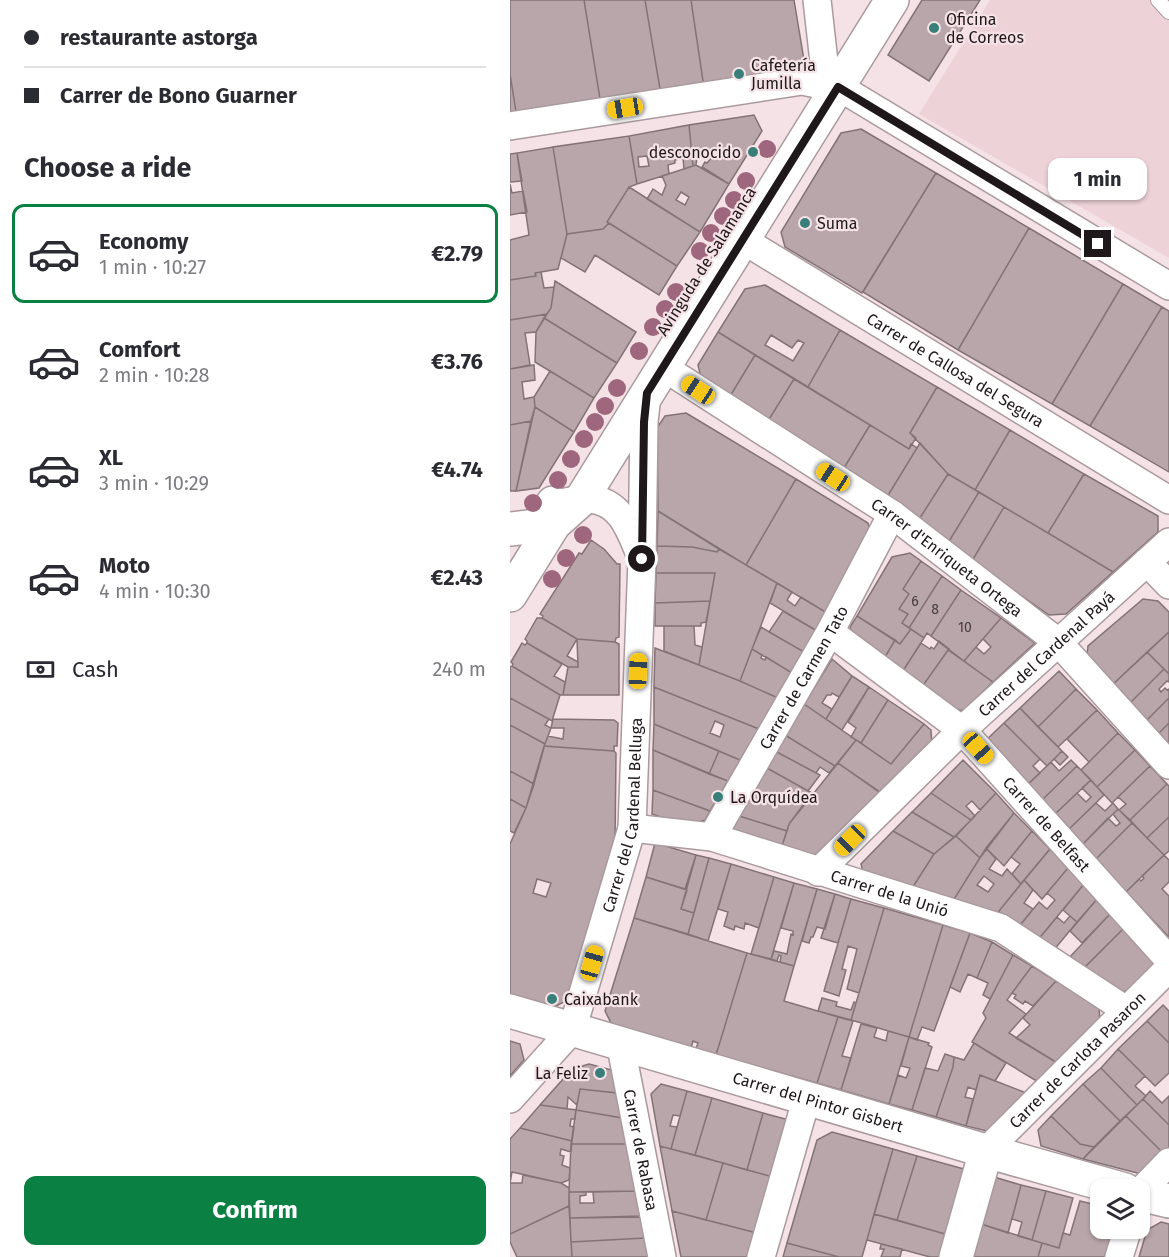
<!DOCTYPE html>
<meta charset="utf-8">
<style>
:root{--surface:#fff;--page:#f2f2f3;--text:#2b2b33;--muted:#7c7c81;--line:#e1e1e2;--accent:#0b8043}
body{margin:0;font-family:"Fira Sans",sans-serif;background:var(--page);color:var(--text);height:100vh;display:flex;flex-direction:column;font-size:22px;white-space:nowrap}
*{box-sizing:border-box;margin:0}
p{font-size:20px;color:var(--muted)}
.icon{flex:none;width:33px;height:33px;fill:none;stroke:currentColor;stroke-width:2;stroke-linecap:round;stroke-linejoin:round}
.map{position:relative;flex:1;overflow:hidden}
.details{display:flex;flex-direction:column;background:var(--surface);width:510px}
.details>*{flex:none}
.top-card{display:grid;align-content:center;height:132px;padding:0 24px;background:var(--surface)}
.buttons{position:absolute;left:580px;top:1179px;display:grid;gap:12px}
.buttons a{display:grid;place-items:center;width:60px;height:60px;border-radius:12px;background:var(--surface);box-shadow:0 2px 4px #0004;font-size:30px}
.end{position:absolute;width:27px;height:27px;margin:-14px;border:8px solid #1f181a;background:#fff;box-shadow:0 0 0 3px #fff}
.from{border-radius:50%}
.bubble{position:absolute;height:42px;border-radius:12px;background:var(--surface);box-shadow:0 2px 4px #0004;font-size:20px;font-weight:700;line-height:42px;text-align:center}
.car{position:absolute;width:18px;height:36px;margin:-18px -9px;border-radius:8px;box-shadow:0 0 4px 2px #0007;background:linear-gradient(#f5c518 24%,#345 0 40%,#f5c518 0 76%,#345 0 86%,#f5c518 0)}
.top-card b{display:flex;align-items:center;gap:21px;height:57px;font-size:22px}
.top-card b+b{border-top:2px solid var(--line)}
.top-card i{width:15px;height:15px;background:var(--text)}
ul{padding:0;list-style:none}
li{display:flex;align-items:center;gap:18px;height:99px;margin:0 12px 9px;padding:0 12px;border:3px solid transparent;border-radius:12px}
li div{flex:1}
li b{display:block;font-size:22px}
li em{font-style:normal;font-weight:700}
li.selected{border-color:var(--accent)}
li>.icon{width:54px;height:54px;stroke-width:1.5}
h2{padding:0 24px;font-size:27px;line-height:72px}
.pay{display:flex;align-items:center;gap:15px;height:66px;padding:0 24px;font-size:22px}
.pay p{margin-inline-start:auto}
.primary-button{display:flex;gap:12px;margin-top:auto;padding:12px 24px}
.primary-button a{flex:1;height:69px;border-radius:12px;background:var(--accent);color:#fff;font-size:24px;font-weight:700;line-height:69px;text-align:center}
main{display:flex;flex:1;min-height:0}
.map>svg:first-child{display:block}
.built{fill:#edd2d7}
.building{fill:#b8a6aa;stroke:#837376;stroke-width:1.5;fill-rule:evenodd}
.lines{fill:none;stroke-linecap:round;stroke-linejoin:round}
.service-casing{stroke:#ab9a9d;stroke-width:16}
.minor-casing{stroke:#ab9a9d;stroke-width:30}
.tertiary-casing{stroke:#ab9a9d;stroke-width:36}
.secondary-casing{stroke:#ab9a9d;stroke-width:36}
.service{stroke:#fff;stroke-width:14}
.minor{stroke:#fff;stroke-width:27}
.tertiary{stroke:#fff;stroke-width:33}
.secondary{stroke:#fff;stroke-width:33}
.tree{fill:#9e677d}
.route{stroke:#1f181a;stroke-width:8}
.poi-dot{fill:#387f79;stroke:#f5e2e6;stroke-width:2}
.labels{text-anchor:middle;stroke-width:4.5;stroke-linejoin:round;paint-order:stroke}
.number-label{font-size:14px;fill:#453c3e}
.poi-label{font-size:16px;fill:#1f181a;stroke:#f5e2e6;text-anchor:start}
.street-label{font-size:16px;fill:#1f181a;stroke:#f5e2e6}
</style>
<main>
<section class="details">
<div class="top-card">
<b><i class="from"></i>restaurante astorga</b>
<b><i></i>Carrer de Bono Guarner</b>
</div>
<h2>Choose a ride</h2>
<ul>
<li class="selected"><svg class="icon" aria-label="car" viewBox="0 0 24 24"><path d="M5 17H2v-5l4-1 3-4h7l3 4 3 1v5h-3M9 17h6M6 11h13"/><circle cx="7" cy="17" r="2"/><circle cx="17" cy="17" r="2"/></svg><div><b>Economy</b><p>1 min · 10:27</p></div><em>€2.79</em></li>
<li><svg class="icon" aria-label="car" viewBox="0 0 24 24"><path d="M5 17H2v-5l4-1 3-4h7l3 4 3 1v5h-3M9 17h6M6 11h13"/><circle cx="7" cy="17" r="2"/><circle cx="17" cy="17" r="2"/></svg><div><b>Comfort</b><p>2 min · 10:28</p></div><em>€3.76</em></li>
<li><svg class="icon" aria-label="car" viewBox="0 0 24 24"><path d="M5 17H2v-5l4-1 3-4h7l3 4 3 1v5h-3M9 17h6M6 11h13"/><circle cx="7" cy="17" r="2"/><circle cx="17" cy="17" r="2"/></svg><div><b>XL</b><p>3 min · 10:29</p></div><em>€4.74</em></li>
<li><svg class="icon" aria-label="car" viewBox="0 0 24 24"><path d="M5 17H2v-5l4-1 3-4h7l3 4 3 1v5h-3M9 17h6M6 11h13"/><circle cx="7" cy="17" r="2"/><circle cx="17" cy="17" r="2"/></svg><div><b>Moto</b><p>4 min · 10:30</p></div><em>€2.43</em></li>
</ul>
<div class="pay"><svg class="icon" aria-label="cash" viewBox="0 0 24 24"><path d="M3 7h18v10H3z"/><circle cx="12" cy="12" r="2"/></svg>Cash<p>240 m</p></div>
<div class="primary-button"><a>Confirm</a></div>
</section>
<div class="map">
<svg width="659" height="1257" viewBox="0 0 659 1257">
<rect width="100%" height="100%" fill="#f5e2e6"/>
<!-- built -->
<path class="built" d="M480 0H659V258L409 114Z"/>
<!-- building -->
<path class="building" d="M0 0H74L91 105 7 118 0 74Z
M74 0H135L151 95 91 105Z
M135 0H181L194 88 151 95Z
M181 0H284L294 60 282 74 194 88Z
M412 0H470L419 81 378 55Z
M0 74 7 118 0 119Z
M244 115 252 131 219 184 192 167 195 162 197 163 204 155 206 157 208 153 205 150 191 152 192 158 187 157 186 165 183 166 179 125Z
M179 125 183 166 174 169 173 158 165 160V163L158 165 159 174 127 184 119 136ZM137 156 139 166 129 167 128 157Z
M351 129 426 173 352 293 275 247 271 232 331 133Z
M119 136 127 184 119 187 97 222 99 223 93 229 57 234 43 147Z
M43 147 57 234 48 269 25 273 26 276 0 280V240L19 235 7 153Z
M7 153 12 181 0 182V154Z
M186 165 219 184 190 232 137 199 143 189 152 195 156 185 152 176ZM171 192 179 197 175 205 166 200Z
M426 173 519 228 448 350 353 292Z
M0 184 2 193 13 191 17 212 0 215Z
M119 187 190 232 167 266 97 222Z
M99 223 167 266 149 295 85 255 75 272 51 258 57 234 93 229Z
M519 228 613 284 542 404 448 350Z
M31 272 34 288 44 287 41 308 37 314 0 320V280L26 276 25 273Z
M45 281 126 332 107 363 34 318 41 308Z
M613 284 652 307 580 426 542 404Z
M255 285 330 330 298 387 208 332 235 289ZM261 335 282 348 288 340 294 343 283 361 255 345Z
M652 307 659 311V472L580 426Z
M37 314 26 332 15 333 20 365 0 369V320Z
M34 318 107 363 84 398 25 362 26 332Z
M330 330 427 387 400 433 406 438 399 449 298 387Z
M208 332 245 355 219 398 192 382 188 365Z
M245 355 284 379 258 421 219 398Z
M24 365 25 380 12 382 14 399 24 397 25 407 21 421 0 425V369Z
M40 371 84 398 64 432 25 407 24 397Z
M284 379 360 425 334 468 258 421Z
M427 387 500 430 465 490 438 474 400 433Z
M25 407 64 432 29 488 6 491Z
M176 413 286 479 236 565 148 511 147 428 155 416Z
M21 421 6 491H0V425Z
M360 425 399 449 401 444 407 448 377 497 334 468Z
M500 430 574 474 538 533 465 490Z
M410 443 438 474 408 521 377 497Z
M438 474 469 492 438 543 408 521Z
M574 474 648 516V532L603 572 538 533Z
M286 479 358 523 361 538 317 613 236 565Z
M469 492 494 507 462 561 438 543Z
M494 507 538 533 603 572 556 614 539 615 462 561Z
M148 511 209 549 207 552 182 547 147 546Z
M81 540 94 549 107 564H110L109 637 106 638 105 642 67 639 32 618 33 616 30 614 69 553 72 554Z
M147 546 182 547 207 552 209 549 267 583 230 681 189 665 205 573H146Z
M400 553 411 561 393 589 399 594 389 609 398 614 392 623 401 629 390 644 347 616 382 557Z
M411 561 432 576 399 628 392 623 398 614 389 609 399 594 393 589Z
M146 573H205L200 601 145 603Z
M432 576 451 590 421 636 417 633 414 638 399 628Z
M267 583 282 592 277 600 285 606 291 597 317 613 307 631 260 603Z
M451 590 491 618 454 661 421 636Z
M633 599 648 601 659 612V632L599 688 576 665 578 646Z
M200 601 196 622 191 623V626H145V603Z
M273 611 307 631 294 652 259 632Z
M347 616 385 640 371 664 346 646 340 627Z
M27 618H32L67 639 57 656 68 662V667H58L17 643V641L15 639Z
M491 618 525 643 483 682 454 661 466 647 474 654 481 647 473 639Z
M154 626H184L185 645 192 647 189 665 154 651Z
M251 627 294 652 282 673 242 649Z
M401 629 414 638 389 677 371 664 385 640 390 644Z
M659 632V674L637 652Z
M67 639 105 642 109 644V695H53L58 667H68Z
M429 641 439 649 409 691 389 677 411 643 420 649 421 647 424 649Z
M12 643 15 645 17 643 52 664 44 676 55 682 53 695H50L2 666 3 664 1 662Z
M145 648 230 681 268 698 249 729 144 687Z
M242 649 252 655 251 658 255 660 256 657 282 673 268 698 230 681Z
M438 650 483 682 454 710 436 711 409 691Z
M637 652 654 669 617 706 599 688Z
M322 659 342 676 329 697 322 693 321 695H317L312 703 322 709 316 719 294 704Z
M2 666 50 695 42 721 0 698V667Z
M654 669 659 674V682L657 681 649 689 651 692 655 688 657 690 659 689V698L633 724 617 706Z
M549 671 566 689 528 727 510 708Z
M342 676 359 687 332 730 316 719Z
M144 687 249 729 230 760 144 724ZM205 721 214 725 210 737 200 733Z
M359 687 378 700 351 743 341 737 346 728 338 722Z
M566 689 587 710 548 747 528 727Z
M0 698 39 719 35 725 41 728 35 744 0 725Z
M659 698V723L646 736 633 724Z
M378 700 414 724 381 764 351 743Z
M294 704 346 740 325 766 275 735Z
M510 708 552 751 537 766 494 723Z
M587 710 608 733 579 762 557 739Z
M43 719 104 720 108 723 107 746H104V751L34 746 38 736 53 739 54 728H41Z
M494 723 530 759 523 766 530 773 514 788 472 744Z
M659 723V750L646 736Z
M144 724 209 751 199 774 143 750Z
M414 724 421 730 422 747 372 794 328 763 346 740 381 764Z
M0 725 35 744 24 784 0 771Z
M608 733 625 750 587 787 571 770Z
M275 735 325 766 319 773 310 767 306 773 265 751Z
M34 746 104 751 106 753 105 841 56 1001 38 1010 0 1000V844L16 808ZM27 879 41 883 36 897 23 893Z
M143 750 218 781 200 811 143 790Z
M625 750 640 766 602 803 587 787Z
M209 751 230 760 218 781 199 774Z
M265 751 310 775 298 791 255 767Z
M552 751 558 757 550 765 544 759Z
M453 760 486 793 470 810 462 801 456 806 465 816 461 820 421 793Z
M561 760 567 766 529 803 514 788 541 762 549 771Z
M328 763 373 794 311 859 269 855 279 824Z
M567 766 581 780 542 817 529 803Z
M640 766 657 784 620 820 609 810 616 804 608 797Z
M255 767 302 793 279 824 277 831 226 815Z
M0 771 24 784 16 808 0 799Z
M581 780 594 795 557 831 542 817 567 793 576 802 581 797 572 788Z
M657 784 659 786V817L637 838 620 820Z
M143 790 200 811 195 820 178 826 142 814Z
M421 793 461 820 444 837 402 812Z
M486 793 504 813 470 858 446 836Z
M0 799 16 808 4 833 0 831Z
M586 803 595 811 603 803 608 809 571 846 557 831Z
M608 809 622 823 585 860 571 846 598 818 606 826 610 823 603 814Z
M402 812 444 837 424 854 383 831Z
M504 813 522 831 494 866 476 848Z
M226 815 277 831 269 855 230 844 222 829Z
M659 817V851L654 855 637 838Z
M622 823 654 855 616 892 585 860Z
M383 831 424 854 399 893 355 880 351 864Z
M522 831 540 849 511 884 502 874 510 864 501 857Z
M446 836 470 858 441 904 399 893 424 854Z
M145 843 186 855 175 889 136 877Z
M476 848 486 859 479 869 492 876 497 869 511 884 485 916 441 904ZM474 876 484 884 478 892 467 885Z
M540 849 558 868 532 899 514 880Z
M186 855 199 858 184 913 171 909Z
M654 855 659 860V882L652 889 659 896V937L616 892 629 879 631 881 634 878 632 876Z
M199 858 221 864 198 941 178 934Z
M221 864 264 877 249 928 235 923 234 929 225 926 224 930 214 926 218 912 208 909Z
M558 868 574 884 527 941 507 929 529 902 537 909 545 900 537 893Z
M136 877 177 890 171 909 184 913 178 934 124 918Z
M264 877 284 883 261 959 241 954Z
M514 880 523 890 514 903 523 909 507 929 485 916Z
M284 883 307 889 284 966 270 962 271 956 269 955 267 961 261 959 264 951 277 954 281 934 283 935V931L271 928Z
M574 884 588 898 567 922 553 910Z
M307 889 325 894 315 929 307 927 303 937H301L299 943 292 941Z
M325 894 341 899 328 943 311 938Z
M588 898 601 913 572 943 560 931Z
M341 899 374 908 349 993 337 989 347 949 338 946 332 969 336 970 329 996 314 991Z
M374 908 433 925 399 1037 341 1020Z
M601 913 615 927 573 969 557 960Z
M560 916 567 922 543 951 527 941 547 917 554 923Z
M124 918 237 953 206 1055 186 1049 188 1043 183 1041 181 1048 103 1027 95 1011Z
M433 925 460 933 424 1031 412 1027 407 1040 399 1037Z
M615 927 644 956 643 972 625 990 608 992 573 969Z
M460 933 482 942 467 978 458 974 450 992 440 987Z
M482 942 503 955 480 999 473 995 478 983 467 978Z
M237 953 284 966 274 1001 328 1017 307 1083 206 1055Z
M503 955 522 966 497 1000 516 1014 499 1033 549 1064 530 1083 462 1042 476 1018 473 1013Z
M522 966 546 981 523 1006 515 1001 513 1004 504 998 506 995 502 993Z
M546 981 589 1006 590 1023 549 1064 506 1038 520 1025 513 1018Z
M312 998 327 1002 326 1006 341 1010 344 1002 346 1003 341 1020 308 1011Z
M653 1005 659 1011V1043L637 1021Z
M328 1017 343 1021 332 1056 341 1058 331 1090 307 1083Z
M637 1021 659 1043V1073L645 1086 608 1049Z
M351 1024 367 1028 364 1037 376 1041 378 1031 399 1037 379 1104 331 1090Z
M399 1037 419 1043 418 1045 422 1047 402 1110 379 1104 388 1075 396 1078 400 1068 391 1066Z
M0 1041 10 1044 14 1060 0 1076Z
M464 1043 496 1063 485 1081 470 1075 466 1090 458 1087 455 1097 463 1099 456 1126 426 1117 443 1067 444 1057 454 1060Z
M608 1049 635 1076 625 1086 636 1096 627 1105 591 1068Z
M435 1054 444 1057 443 1067 426 1117 402 1110 415 1068 428 1071Z
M79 1064 102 1070 107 1093 70 1089 67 1105 58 1097 57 1109 30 1105 62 1069Z
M591 1068 627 1105 610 1121 573 1084Z
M470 1075 519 1094 481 1132 456 1126Z
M151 1084 177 1091 170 1116 163 1115 160 1126 167 1127 161 1149 150 1146 141 1094Z
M573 1084 610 1121 584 1147 570 1144 541 1116Z
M70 1089 107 1093 112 1118 66 1110Z
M177 1091 202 1098 185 1155 161 1149Z
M640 1091 652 1103 659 1096V1125L633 1099Z
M202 1098 253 1113 237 1170 185 1155Z
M633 1099 659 1125V1147L653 1153 616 1116Z
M30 1105 66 1110 65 1119H61L60 1126 64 1127 62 1141 10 1128Z
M66 1110 112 1118 117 1144H61Z
M253 1113 279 1120 263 1177 237 1170Z
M541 1116 570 1144 584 1147 573 1159 531 1146 528 1130Z
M616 1116 653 1153 631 1174 573 1159Z
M10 1128 62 1141 61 1152 51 1149 50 1155 54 1156 52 1165 60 1168 59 1180 51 1183 2 1172 0 1183V1139Z
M322 1132 383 1149 352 1257H329L277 1243 307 1140Z
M61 1144H117L126 1191 59 1192Z
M150 1146 213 1163 196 1220 162 1211Z
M383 1149 407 1156 387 1220 364 1214Z
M407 1156 454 1169 435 1234 387 1220Z
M213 1163 263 1177 247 1233 196 1220Z
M13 1175 51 1183 59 1188V1206L0 1234V1183H12Z
M484 1177 511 1185 498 1233 471 1224Z
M511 1185 536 1191 522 1240 508 1236 512 1222 502 1219Z
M126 1191 131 1216 60 1218 59 1192H76V1195L70 1196V1203H84L83 1192Z
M536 1191 563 1198 549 1248 522 1240Z
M570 1201 591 1206V1228H605L596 1257H528L532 1243 549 1248 553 1233 560 1235Z
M59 1206 62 1257H7L0 1242V1234Z
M162 1211 247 1233 240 1257H171Z
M364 1214 435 1234 429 1257H420L357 1240Z
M130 1217 135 1238 61 1242 60 1218Z
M651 1222 659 1224V1257H629L637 1230Z
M471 1224 532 1243 528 1257H462Z
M135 1238 139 1257H62L61 1242Z
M277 1243 329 1257H273Z
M371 1244 392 1249 390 1257H371L374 1249H370Z"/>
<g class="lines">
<!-- service casing -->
<g class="service-casing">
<path id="service" d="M648 0 659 12"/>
</g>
<!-- minor casing -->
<g class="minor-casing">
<g id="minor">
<path d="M307 0 315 71 329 87 659 286"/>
<path d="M0 126 292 81 307 84"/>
<path id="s1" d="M233 240 659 500"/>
<path id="s2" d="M153 367 382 514 548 642 659 765"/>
<path d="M55 502C62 501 71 499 79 499 110 501 119 528 129 552"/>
<path d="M637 562 659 585"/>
<path id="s3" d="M320 632 452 730 659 960"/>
<path id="s4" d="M122 828 202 837 491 928 616 1010"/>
<path id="s5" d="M202 837 320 632 382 514"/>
<path id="s6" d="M308 872 452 730 659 542"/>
<path id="s7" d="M110 1042 152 1257"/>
<path id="s8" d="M0 1099 62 1030 122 828 132 559 134 422 137 395"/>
<path id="s9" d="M476 1151 659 968"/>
<path d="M630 1192 659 1162"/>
<path d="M251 1257 297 1097"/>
<path d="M609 1257 618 1228"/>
</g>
</g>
<!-- tertiary casing -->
<g class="tertiary-casing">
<g id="tertiary">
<path d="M0 595 44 524 43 503"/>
<path id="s10" d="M0 1011 476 1151 615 1190"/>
<path d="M630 1194 659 1201"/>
<path d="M446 1257 476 1151"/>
</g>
</g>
<!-- secondary casing -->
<g class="secondary-casing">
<path id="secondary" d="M0 529 44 524 71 500 382 0"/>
</g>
<!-- service -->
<use href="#service" class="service"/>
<!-- minor -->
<use href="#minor" class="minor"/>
<!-- tertiary -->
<use href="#tertiary" class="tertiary"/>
<!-- secondary -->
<use href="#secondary" class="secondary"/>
</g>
<!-- trees -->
<g class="tree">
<circle cx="257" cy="149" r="9"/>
<circle cx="236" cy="181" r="9"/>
<circle cx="224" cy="200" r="9"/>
<circle cx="213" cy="216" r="9"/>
<circle cx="201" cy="233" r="9"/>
<circle cx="190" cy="251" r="9"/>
<circle cx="166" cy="292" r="9"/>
<circle cx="155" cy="309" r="9"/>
<circle cx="143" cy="327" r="9"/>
<circle cx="129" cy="351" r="9"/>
<circle cx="107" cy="388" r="9"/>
<circle cx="95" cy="406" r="9"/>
<circle cx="85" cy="422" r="9"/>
<circle cx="74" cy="439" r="9"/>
<circle cx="61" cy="459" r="9"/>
<circle cx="48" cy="480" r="9"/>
<circle cx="23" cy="503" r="9"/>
<circle cx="73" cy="535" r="9"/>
<circle cx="56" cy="558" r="9"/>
<circle cx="42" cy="579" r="9"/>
</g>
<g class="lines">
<!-- route -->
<path class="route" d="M132 559 134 422 137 393 328 87 588 244"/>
</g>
<!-- markers -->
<g class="poi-dot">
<circle cx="424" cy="28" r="6"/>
<circle cx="229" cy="74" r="6"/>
<circle cx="243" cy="152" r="6"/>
<circle cx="295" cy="223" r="6"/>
<circle cx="208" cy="797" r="6"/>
<circle cx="42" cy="999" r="6"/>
<circle cx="90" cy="1073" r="6"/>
</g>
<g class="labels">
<!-- number labels -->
<g class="number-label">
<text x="405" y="606">6</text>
<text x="425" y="614">8</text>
<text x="455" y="632">10</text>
</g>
<!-- poi labels -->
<g class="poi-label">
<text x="436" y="25">Oficina<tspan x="436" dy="18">de Correos</tspan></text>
<text x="241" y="71">Cafetería<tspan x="241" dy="18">Jumilla</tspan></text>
<text x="231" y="158" text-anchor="end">desconocido</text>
<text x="307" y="229">Suma</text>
<text x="220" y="803">La Orquídea</text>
<text x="54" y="1005">Caixabank</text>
<text x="78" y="1079" text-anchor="end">La Feliz</text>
</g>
<!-- street labels -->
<g class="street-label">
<text transform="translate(196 261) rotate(-58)" y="6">Avinguda de Salamanca</text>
<text dy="6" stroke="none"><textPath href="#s1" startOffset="249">Carrer de Callosa del Segura</textPath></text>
<text dy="6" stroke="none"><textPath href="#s2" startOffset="342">Carrer d'Enriqueta Ortega</textPath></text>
<text dy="6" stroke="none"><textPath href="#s6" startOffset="316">Carrer del Cardenal Payá</textPath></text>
<text dy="6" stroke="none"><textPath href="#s5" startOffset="184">Carrer de Carmen Tato</textPath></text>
<text dy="6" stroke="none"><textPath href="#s8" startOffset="315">Carrer del Cardenal Belluga</textPath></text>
<text dy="6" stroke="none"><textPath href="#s3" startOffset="291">Carrer de Belfast</textPath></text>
<text dy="6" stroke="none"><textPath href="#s4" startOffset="267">Carrer de la Unió</textPath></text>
<text dy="6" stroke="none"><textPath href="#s9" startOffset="129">Carrer de Carlota Pasaron</textPath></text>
<text dy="6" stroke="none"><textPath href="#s10" startOffset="321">Carrer del Pintor Gisbert</textPath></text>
<text dy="6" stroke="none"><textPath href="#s7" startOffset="110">Carrer de Rabasa</textPath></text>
</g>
</g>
</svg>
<div class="buttons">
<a><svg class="icon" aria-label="layers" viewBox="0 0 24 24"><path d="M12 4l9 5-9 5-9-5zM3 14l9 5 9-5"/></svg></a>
</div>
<i class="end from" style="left:132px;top:559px"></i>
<i class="end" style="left:588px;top:244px"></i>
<div class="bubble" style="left:538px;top:158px;width:99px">1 min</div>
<i class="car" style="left:115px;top:108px;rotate:261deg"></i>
<i class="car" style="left:188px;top:390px;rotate:303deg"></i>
<i class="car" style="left:323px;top:477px;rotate:303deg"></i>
<i class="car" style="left:128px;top:671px;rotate:2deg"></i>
<i class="car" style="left:468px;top:748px;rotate:138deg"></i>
<i class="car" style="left:340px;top:840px;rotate:225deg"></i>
<i class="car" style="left:82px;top:963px;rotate:16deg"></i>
</div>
</main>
